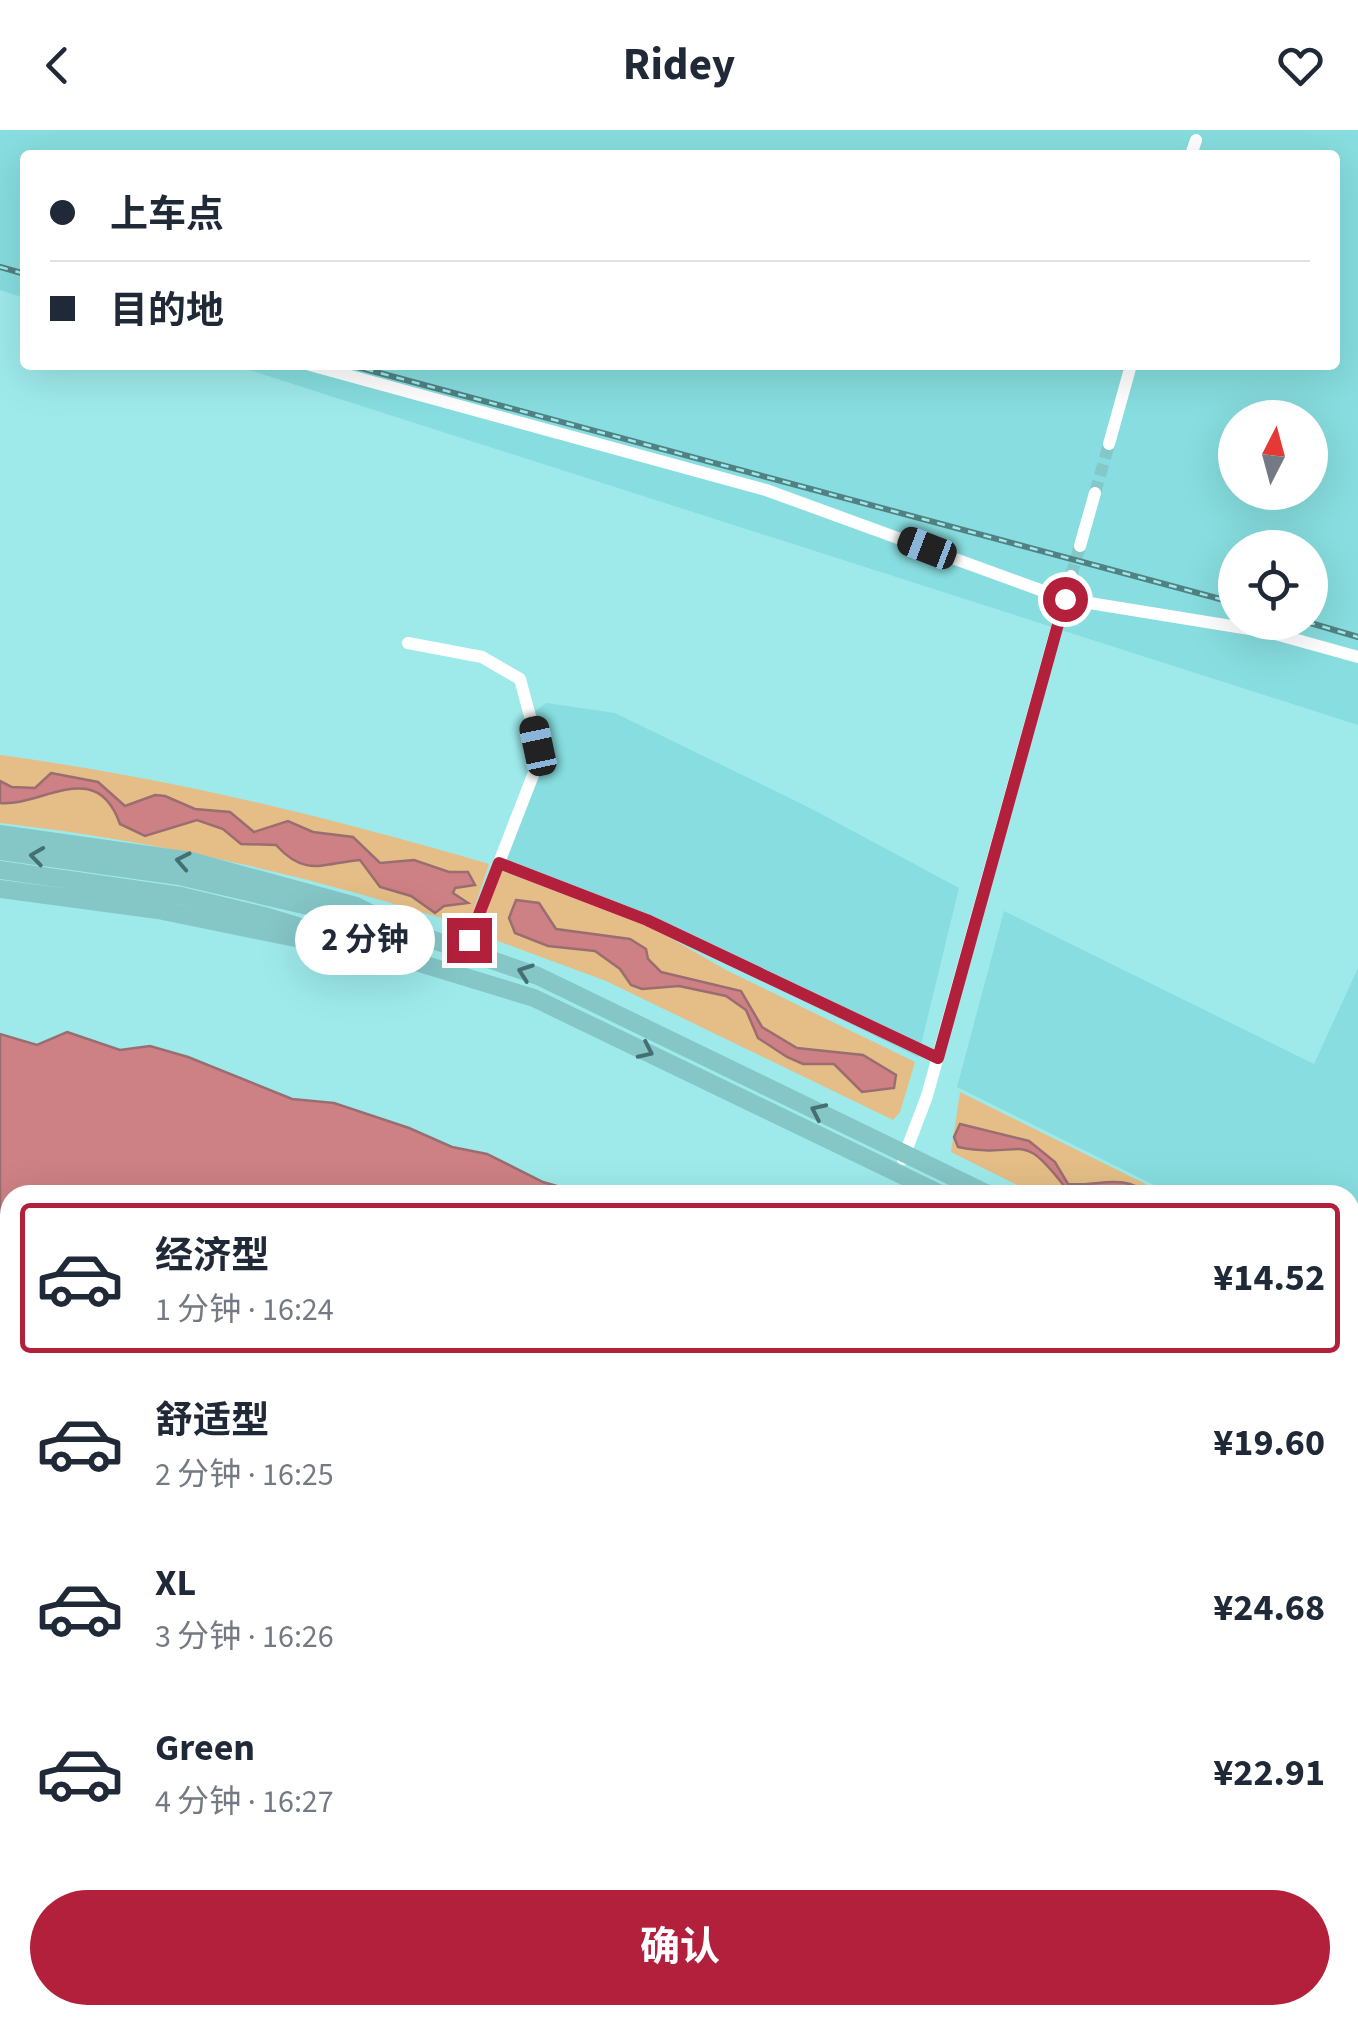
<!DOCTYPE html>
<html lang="zh">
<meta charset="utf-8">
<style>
:root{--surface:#fff;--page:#f2f2f3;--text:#1f2937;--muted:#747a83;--line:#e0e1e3;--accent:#b3203c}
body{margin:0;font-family:"Source Sans 3","Noto Sans SC",sans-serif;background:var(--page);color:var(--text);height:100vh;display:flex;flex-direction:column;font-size:38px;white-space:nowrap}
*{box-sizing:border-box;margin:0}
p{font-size:32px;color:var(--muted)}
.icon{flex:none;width:55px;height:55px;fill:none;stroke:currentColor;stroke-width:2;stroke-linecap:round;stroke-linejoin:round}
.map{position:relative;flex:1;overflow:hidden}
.details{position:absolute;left:0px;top:1055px;width:1360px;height:840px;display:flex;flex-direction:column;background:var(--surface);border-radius:30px 30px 0 0;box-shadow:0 10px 40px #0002}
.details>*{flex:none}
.guide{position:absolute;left:20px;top:20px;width:1320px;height:220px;border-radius:10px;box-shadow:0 10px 40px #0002;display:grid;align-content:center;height:220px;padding:0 30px;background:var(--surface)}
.needle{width:65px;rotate:6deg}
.tools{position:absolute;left:1218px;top:270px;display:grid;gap:20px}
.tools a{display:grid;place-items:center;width:110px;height:110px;border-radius:50%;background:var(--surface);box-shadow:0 10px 40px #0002;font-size:50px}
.end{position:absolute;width:45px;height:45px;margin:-22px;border:12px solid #b3203c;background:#fff;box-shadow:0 0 0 5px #fff}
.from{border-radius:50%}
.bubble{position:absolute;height:70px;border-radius:35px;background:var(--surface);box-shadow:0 10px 40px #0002;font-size:32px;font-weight:700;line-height:70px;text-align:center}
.car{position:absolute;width:30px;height:60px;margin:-30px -15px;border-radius:12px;box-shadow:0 0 8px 2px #0007;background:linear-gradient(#222 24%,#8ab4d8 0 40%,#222 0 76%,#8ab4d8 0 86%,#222 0)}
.guide b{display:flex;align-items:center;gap:35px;height:95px;font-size:38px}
.guide b+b{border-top:2px solid var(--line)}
.guide i{width:25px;height:25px;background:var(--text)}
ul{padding:18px 0 0;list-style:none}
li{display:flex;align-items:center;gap:30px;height:150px;margin:0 20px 15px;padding:0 10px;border:5px solid transparent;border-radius:10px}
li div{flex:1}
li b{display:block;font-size:38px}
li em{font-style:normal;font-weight:700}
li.active{border-color:var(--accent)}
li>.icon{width:90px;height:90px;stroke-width:1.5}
.primary-button{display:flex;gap:20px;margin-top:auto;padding:20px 30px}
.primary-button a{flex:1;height:115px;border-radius:60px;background:var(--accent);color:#fff;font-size:40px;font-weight:700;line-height:115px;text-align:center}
header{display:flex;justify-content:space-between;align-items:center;height:130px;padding:0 30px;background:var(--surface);font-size:45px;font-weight:700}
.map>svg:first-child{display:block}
.built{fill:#87dddf;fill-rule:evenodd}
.green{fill:#e4be86}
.water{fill:#cd8184;stroke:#9a6e70;stroke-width:2.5}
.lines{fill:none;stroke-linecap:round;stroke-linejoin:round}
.minor-tunnel{stroke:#85c8c9;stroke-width:12;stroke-dasharray:12 6;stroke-linecap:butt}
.minor{stroke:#fff;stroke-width:12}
.major{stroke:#85c6c7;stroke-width:18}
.highway{stroke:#34a0a2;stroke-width:20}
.rail-casing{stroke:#518182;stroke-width:6}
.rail{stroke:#9eeaeb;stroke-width:2.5;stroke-dasharray:8;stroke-linecap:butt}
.oneway{stroke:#457071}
.route{stroke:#b3203c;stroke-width:12}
</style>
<header><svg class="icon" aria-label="back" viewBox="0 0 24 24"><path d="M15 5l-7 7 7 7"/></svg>Ridey<svg class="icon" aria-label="heart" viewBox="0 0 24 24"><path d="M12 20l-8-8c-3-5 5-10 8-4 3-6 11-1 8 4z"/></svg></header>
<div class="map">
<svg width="1358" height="1895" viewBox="0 0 1358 1895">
<rect width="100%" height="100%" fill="#9eeaeb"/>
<!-- built -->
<path class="built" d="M0 0H1358V595L234 235H1335V25H25V168L0 160ZM1235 288H1310V362H1235ZM1235 418H1310V492H1235Z
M546 573 615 583 808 677 959 758 918 927 648 795 499 740 543 628 533 583Z
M1004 781 1314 934 1358 838V1156L1350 1152V1065H1174L957 957Z
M0 1369 10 1372V1885H632L650 1895H0Z"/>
<!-- green -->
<path class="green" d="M0 625C170 648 325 686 489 734L473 782 463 795C312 746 158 711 0 693Z
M499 740 648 795 726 840 915 932 900 982 893 990 606 851 476 803Z
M960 962 1168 1065H1037L951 1022Z
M1350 1155 1358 1159V1226L1350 1222Z"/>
<!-- water -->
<path class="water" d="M51 643 98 652 125 676 155 665 165 666 195 679 230 682 254 702 288 691 313 702 353 707 380 733 414 730 449 742H468L475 755 455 758 453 763 468 773 444 776 435 783 411 766 380 757 360 730C323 733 306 748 276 715L241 714 223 699 197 690 145 706 120 694C96 626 42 677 0 673V651L12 657 35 658Z
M516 770 539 773 556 799 630 809 646 819 648 829 661 842 741 861 762 897 797 918 863 925 896 945 894 958 862 962 834 934H803L787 927 758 908 746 880 726 866 679 856 642 859 631 855 620 839 595 821 548 816 515 803 509 788Z
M67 902 120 920 150 916 188 927 292 969 334 973 409 998 452 1017 487 1024 543 1052 588 1065H10V1185L0 1183V904L37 915Z
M960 994 1029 1011 1055 1032 1068 1054C1096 1057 1125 1042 1148 1065H1071C1017 993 1030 1031 958 1017L954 1007Z
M1350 1484 1358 1487V1803L1350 1801Z"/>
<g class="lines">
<!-- minor-tunnel -->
<path class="minor-tunnel" d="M1095 363 1109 314
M1071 446 1080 416"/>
<!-- minor -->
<path class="minor" d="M1191 25 1196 10
M310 235 766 360 1065 469 1268 502 1358 527
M1109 314 1131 235
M1080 416 1095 363
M408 513 482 527 520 549 538 616 535 640 469 810
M499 733 647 790 938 928
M903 1029 927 966 1071 446
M0 1200 10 1201
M0 1553 10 1556
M983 1885 996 1895"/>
<!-- major -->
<path class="major" d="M0 704 191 731 356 776 407 801 538 846 990 1065
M0 721 179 746 334 782
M0 740 181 766 268 787 534 868 943 1065
M0 759 158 780 320 813
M1350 1247 1358 1251
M1350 1271 1358 1275"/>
<!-- highway -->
<path class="highway" d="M0 1332 10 1334
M0 1348 10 1351
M1348 1885 1358 1889"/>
<!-- rail casing -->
<g class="rail-casing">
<path id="rail" d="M0 137 25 144
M350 235 1235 473
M1307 492 1358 507
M0 1848 10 1850
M0 1865 10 1868
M19 1885 52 1895
M69 1885 111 1895
M0 1891 10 1895
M356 1895 404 1885"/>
</g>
<!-- rail -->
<use href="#rail" class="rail"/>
</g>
<!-- one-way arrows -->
<defs><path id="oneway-chevron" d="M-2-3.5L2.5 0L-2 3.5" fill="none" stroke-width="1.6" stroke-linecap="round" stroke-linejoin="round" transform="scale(2.5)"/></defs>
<g class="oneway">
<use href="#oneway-chevron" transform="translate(37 726) rotate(-172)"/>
<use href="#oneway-chevron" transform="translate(183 731) rotate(-169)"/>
<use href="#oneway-chevron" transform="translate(525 842) rotate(-160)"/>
<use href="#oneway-chevron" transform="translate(646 921) rotate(25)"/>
<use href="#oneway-chevron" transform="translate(818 981) rotate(-155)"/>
</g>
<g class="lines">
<!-- route -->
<path class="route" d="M469 810 499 733 647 790 938 928 1065 469"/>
</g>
</svg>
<div class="tools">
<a><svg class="needle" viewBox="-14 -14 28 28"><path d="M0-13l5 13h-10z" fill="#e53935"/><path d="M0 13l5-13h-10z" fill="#747a83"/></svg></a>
<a><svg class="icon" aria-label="locate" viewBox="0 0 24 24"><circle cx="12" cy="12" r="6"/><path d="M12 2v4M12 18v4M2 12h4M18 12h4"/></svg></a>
</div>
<i class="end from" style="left:1065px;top:469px"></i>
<i class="end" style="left:469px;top:810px"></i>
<div class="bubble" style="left:295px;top:775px;width:140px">2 分钟</div>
<i class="car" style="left:927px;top:418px;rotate:291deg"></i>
<i class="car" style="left:538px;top:616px;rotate:348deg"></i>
<div class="guide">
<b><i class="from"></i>上车点</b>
<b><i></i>目的地</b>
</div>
<section class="details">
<ul>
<li class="active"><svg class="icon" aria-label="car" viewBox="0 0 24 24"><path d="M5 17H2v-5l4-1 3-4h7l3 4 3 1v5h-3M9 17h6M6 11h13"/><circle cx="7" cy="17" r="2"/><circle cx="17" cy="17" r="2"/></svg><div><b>经济型</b><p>1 分钟 · 16:24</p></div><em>¥14.52</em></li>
<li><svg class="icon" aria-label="car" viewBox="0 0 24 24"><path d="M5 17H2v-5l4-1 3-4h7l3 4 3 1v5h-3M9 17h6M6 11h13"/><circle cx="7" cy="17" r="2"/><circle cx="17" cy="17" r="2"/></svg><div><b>舒适型</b><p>2 分钟 · 16:25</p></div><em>¥19.60</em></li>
<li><svg class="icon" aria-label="car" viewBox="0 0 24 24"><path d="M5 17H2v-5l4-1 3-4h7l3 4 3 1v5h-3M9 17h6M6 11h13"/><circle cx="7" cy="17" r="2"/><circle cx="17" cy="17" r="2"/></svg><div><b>XL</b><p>3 分钟 · 16:26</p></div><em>¥24.68</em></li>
<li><svg class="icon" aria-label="car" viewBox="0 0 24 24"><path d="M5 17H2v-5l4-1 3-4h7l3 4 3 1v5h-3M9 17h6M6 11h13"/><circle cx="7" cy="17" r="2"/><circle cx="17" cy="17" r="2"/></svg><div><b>Green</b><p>4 分钟 · 16:27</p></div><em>¥22.91</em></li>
</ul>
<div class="primary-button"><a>确认</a></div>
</section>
</div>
